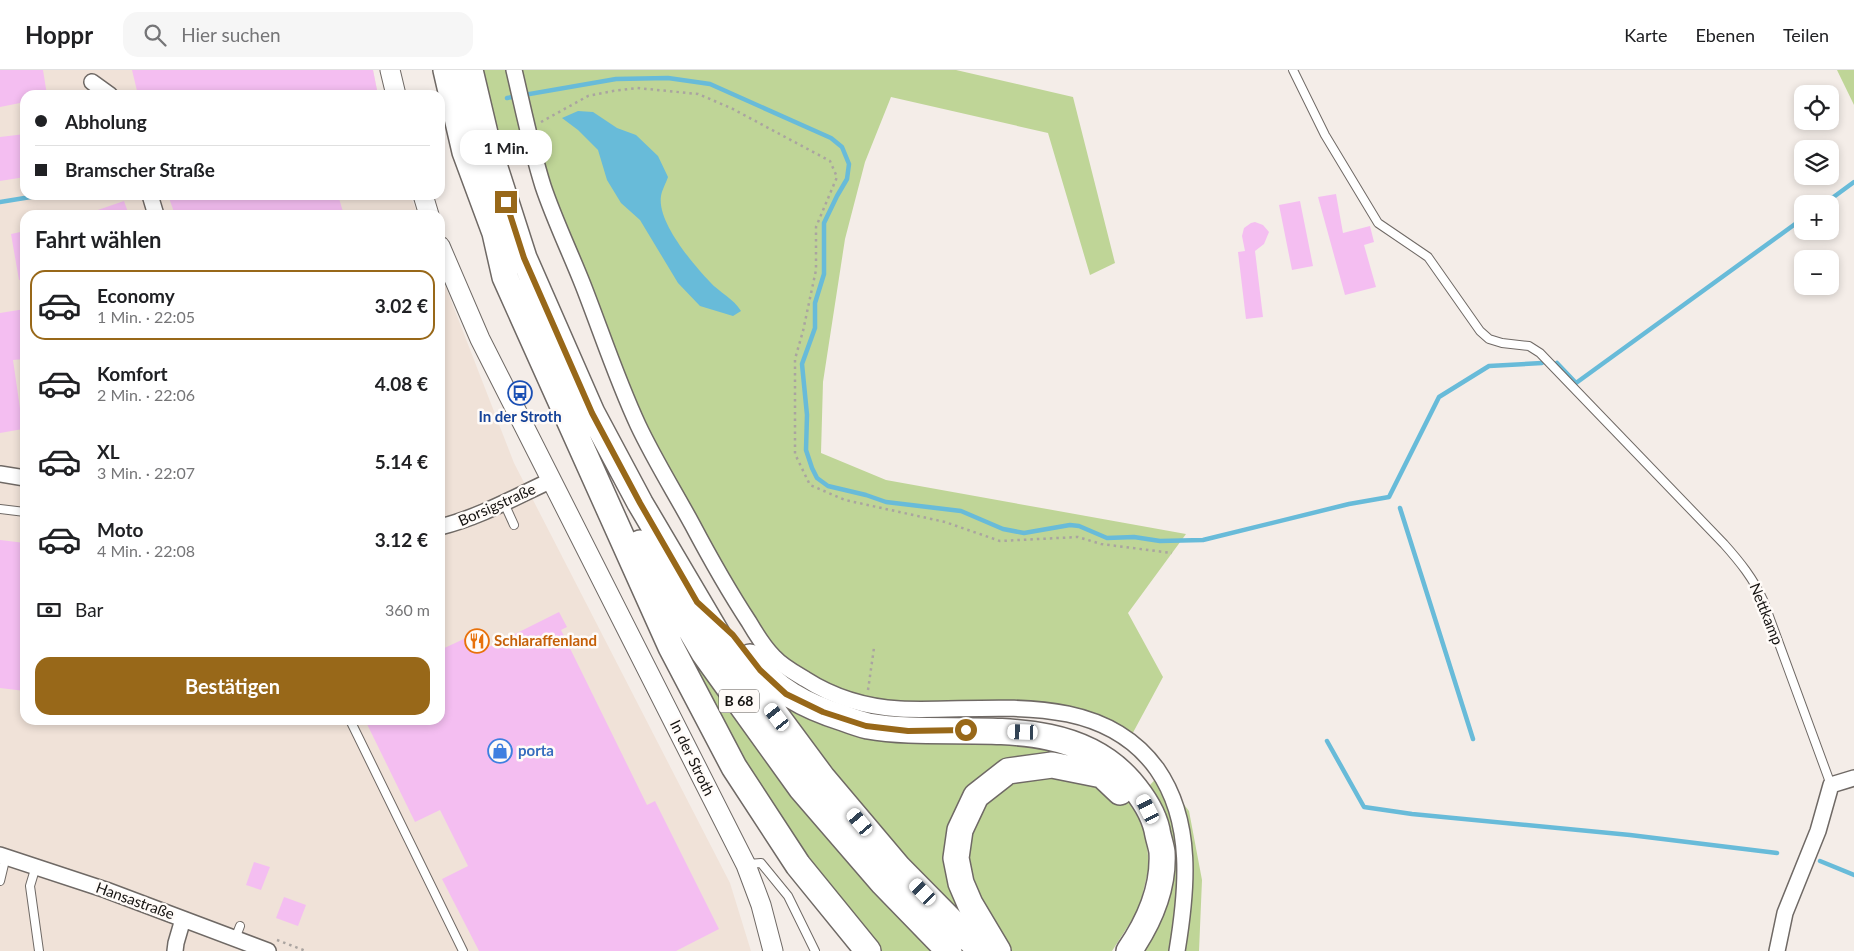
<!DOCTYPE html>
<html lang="de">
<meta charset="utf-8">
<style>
:root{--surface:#fff;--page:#f6f6f6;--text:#202124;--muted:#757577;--line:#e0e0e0;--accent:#986819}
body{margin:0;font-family:Lato,sans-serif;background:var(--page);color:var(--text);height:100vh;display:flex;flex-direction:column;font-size:19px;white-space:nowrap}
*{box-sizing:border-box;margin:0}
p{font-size:16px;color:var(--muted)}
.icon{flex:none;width:28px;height:28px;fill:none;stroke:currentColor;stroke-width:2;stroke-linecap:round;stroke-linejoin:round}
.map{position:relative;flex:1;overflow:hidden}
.details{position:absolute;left:20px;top:140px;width:425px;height:515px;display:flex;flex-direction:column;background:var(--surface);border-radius:15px;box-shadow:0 2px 8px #0003}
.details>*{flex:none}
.guide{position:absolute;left:20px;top:20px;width:425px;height:110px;border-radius:15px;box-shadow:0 2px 8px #0003;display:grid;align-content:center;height:110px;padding:0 15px;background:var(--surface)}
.buttons{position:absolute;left:1794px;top:15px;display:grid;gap:10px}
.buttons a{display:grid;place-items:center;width:45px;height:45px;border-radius:10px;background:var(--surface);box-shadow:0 2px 8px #0003;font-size:25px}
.end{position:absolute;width:22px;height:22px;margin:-11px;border:6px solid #986819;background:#fff;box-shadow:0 0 0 2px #fff}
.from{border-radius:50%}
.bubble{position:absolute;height:35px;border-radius:15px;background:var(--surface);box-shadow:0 2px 8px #0003;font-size:16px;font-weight:700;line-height:35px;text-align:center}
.car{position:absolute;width:15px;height:30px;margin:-15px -8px;border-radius:6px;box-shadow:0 0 4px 1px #0007;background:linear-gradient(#fff 24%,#345 0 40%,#fff 0 76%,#345 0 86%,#fff 0)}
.guide b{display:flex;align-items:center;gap:18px;height:48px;font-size:19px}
.guide b+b{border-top:1px solid var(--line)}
.guide i{width:12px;height:12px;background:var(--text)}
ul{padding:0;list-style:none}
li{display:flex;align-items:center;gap:15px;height:70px;margin:0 10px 8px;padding:0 5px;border:2px solid transparent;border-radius:15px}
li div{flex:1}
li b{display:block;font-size:19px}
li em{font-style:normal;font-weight:700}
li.selected{border-color:var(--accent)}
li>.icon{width:45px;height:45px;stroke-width:1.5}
h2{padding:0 15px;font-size:22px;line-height:60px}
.pay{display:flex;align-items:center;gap:12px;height:55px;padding:0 15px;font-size:19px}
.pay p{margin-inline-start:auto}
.cta{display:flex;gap:10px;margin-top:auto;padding:10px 15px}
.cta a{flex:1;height:58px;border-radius:15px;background:var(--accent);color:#fff;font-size:20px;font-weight:700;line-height:58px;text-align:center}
header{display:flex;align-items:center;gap:30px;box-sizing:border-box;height:70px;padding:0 25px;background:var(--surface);border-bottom:1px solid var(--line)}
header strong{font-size:24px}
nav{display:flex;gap:28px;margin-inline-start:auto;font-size:18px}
.search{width:350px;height:45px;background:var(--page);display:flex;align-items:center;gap:12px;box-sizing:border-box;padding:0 18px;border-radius:15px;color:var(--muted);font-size:19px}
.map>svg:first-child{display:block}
.built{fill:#f0e2d8}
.green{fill:#bfd597}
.water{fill:#68bbd9}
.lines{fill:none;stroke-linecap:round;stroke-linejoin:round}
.stream{stroke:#68bbd9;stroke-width:4.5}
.building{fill:#f4bef1}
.service-casing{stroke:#6f6965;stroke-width:10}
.minor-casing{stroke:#6f6965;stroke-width:18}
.tertiary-casing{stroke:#6f6965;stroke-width:21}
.trunk-casing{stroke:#6f6965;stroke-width:28}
.path{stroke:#aaa4a0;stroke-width:2.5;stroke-dasharray:2.5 4;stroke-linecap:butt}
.service{stroke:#fff;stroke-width:8}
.minor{stroke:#fff;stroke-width:15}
.tertiary{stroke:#fff;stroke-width:19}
.trunk{stroke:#fff;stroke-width:25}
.route{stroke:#986819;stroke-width:6}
.labels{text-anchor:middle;stroke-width:5;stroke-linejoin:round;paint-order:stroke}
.shield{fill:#fffbf8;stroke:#5b5956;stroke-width:1}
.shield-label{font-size:14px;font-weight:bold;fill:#151311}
.transit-label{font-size:15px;font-weight:bold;fill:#164399;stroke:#fffbf8}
.street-label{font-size:15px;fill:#151311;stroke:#fffbf8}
.food-label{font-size:15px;font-weight:bold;fill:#c56008;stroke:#fffbf8;text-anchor:start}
.shop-label{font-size:15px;font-weight:bold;fill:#366cbe;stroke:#fffbf8;text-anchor:start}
</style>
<header>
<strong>Hoppr</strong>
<div class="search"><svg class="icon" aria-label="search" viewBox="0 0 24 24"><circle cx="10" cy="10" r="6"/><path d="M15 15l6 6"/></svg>Hier suchen</div>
<nav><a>Karte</a><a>Ebenen</a><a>Teilen</a></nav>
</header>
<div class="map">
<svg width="1854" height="881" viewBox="0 0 1854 881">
<rect width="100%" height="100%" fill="#f4ede8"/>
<!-- built -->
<path class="built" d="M0 0H373L378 25H25V125H410L418 145H25V650H440V202L514 393 730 813 751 881H0Z"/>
<!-- green -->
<path class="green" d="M446 0H956L1073 27 1115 193 1090 205 1048 63 891 27 865 92 845 169 823 312 821 383 886 410 1186 464 1128 543 1163 607 1129 670 1067 643 866 634 775 589 638 354 528 59 488 76Z
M1837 0H1854V35Z
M569 352 704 583 949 881H868L734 697Z
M697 532 733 565 760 600 823 642 1060 670 1129 730 1146 763 1149 797 1139 839 1112 881H981L898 797Z
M1160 704 1189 741 1202 810 1199 881H1129L1160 812 1141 725Z"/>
<!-- water -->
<path class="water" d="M578 41 593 42 617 58 636 65 658 86 668 107C666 113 662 120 661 126 657 152 693 194 710 212 719 222 734 229 741 241L733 246 700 236 678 213 640 150 621 133 607 110 598 80 578 60 562 48Z"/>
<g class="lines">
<!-- stream -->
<path class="stream" d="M507 28 616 9 668 8 710 14 831 68 842 77 849 94 847 109 837 126 824 153V204L815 233V258L802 294 807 345 806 380 812 398 817 408 828 416 866 425 886 432 961 441 1003 459 1024 463 1070 455 1079 456 1107 468 1134 467 1160 471 1203 470 1349 434 1389 427 1439 327 1489 296 1542 293
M0 132 43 125
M1824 134 1854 112
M1557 293 1576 313 1802 149
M1400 438 1473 669
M1327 671 1364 737 1412 744 1630 765 1777 783
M1820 791 1854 805"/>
</g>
<!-- building -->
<path class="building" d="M0 0H43L47 25H25V32L0 37Z
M132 0H373L378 25H138Z
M25 64V107L0 111V67Z
M1336 124 1343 163 1370 156 1374 172 1364 175 1376 217 1345 225 1318 127Z
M168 125H338L344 145H175Z
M124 131 129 145H89V143Z
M1300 131 1313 196 1292 200 1279 135Z
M1255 152 1263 155 1269 162 1264 174 1255 181 1263 247 1246 249 1238 182 1245 181 1242 166 1244 158 1251 153Z
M25 161V209L19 210 11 164Z
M25 239V289L13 290 23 359 0 363V243Z
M0 470 25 473V621L0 618Z
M559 542 567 557 561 560 647 735 655 731 719 859 676 881H479L442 809 468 796 440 740 415 752 365 650H440V580L479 562 487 578Z
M254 792 270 797 261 820 246 815Z
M284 827 306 835 298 856 276 848Z"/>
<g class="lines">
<!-- service casing -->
<g class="service-casing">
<path id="service" d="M1293 0 1325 65 1378 153 1428 187 1480 261 1489 269 1502 273 1529 276 1540 283 1724 474C1740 492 1753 508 1763 530L1831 715
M504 433 514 455
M0 439 25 442
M350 650 463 881
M748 794 761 793 788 826 815 881
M36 796 30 816 39 881
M0 811 6 786
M235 869 240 856"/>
</g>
<!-- minor casing -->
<g class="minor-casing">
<path id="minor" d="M514 0C523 38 531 78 543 116 554 149 570 182 583 215 601 261 617 310 638 355 654 389 674 421 692 454 710 488 728 520 749 552 756 564 764 577 774 587 782 596 795 603 805 609 833 627 866 637 900 639 986 643 1098 617 1157 699 1194 752 1187 821 1177 881
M92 12 110 25
M150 125 156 145
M0 404 25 408
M440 457C480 447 515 427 552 410
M0 785 106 820 268 881
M175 881 176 873 183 849
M1777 881 1785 843 1818 761 1831 715 1854 708"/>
</g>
<!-- tertiary casing -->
<g class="tertiary-casing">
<path id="tertiary" d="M390 0 396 25
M423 125 429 145
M440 176 480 269 746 795 761 835 773 881"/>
</g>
<!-- trunk casing -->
<g class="trunk-casing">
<path id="trunk" d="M446 0 465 82 495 163 505 207 671 577 734 697 798 795 868 881
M470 0 488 76 524 188 592 343 640 433 722 572 822 707 898 797 981 881
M640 473 704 583 801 718 883 813 949 881
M750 587C774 620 805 636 843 648 851 651 859 654 868 656 952 671 1066 638 1130 712 1142 726 1153 742 1157 760 1158 767 1161 775 1162 782 1164 818 1149 852 1129 881
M998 881 970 834 961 813 956 788 960 760 976 726 1008 701 1052 695 1102 705 1120 722"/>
</g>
<!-- path -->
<path class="path" d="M541 52 588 26 613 21 637 18 698 24 731 38 830 91 837 107 816 157V200L803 261 795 289V384L810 415 845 430 945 452 1000 471 1078 467 1101 474 1172 483
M868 620 874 578
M277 870 306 881"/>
<!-- service -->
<use href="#service" class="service"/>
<!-- minor -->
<use href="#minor" class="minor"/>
<!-- tertiary -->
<use href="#tertiary" class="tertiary"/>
<!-- trunk -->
<use href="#trunk" class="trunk"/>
</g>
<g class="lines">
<!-- route -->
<path class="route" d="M506 132 524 188 592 343 640 433 697 532 733 565 760 600 786 624 823 642 866 656 908 661 966 660"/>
</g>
<!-- icons -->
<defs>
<g id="bus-ring" transform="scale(1.25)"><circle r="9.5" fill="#fffbf8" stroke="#1a4fb4" stroke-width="1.5"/><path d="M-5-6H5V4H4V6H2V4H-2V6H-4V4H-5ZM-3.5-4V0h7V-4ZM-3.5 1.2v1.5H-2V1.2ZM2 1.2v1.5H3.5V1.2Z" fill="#1a4fb4"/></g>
<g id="restaurant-ring" transform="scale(1.25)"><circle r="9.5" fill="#fffbf8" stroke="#e8710a" stroke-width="1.5"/><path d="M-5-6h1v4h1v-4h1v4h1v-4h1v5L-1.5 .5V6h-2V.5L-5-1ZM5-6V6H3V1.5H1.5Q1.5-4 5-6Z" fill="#e8710a"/></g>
<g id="shop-ring" transform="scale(1.25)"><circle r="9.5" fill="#fffbf8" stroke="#3f7fe0" stroke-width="1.5"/><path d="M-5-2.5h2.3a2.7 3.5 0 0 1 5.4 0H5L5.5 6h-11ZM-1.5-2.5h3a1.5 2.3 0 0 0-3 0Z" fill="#3f7fe0"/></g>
</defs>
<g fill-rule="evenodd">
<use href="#bus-ring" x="520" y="323"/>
<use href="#restaurant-ring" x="477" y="571"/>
<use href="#shop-ring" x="500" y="681"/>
</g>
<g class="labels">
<!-- shield labels -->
<rect class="shield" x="719" y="619.5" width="40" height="23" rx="4"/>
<g class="shield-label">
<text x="739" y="636">B 68</text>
</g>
<!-- transit labels -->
<g class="transit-label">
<text x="520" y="352">In der Stroth</text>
</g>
<!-- street labels -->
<g class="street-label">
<text transform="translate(497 435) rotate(-24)" y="5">Borsigstraße</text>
<text transform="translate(1766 544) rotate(68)" y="5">Nettkamp</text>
<text transform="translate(692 688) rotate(64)" y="5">In der Stroth</text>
<text transform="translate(135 831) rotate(20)" y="5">Hansastraße</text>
</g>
<!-- food labels -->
<g class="food-label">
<text x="494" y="576">Schlaraffenland</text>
</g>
<!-- shop labels -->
<g class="shop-label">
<text x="518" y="686">porta</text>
</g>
</g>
</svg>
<div class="buttons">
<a><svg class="icon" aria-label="locate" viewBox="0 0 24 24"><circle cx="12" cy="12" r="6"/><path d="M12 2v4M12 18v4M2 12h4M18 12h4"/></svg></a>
<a><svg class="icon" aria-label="layers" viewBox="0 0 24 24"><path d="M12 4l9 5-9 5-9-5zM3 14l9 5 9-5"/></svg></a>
<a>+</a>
<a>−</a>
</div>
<i class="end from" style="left:966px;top:660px"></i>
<i class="end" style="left:506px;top:132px"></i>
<div class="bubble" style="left:460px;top:60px;width:92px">1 Min.</div>
<i class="car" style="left:777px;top:647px;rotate:323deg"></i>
<i class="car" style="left:1023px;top:662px;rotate:272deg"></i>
<i class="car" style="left:1148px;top:739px;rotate:333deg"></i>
<i class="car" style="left:860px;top:752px;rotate:320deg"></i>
<i class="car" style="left:923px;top:822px;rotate:316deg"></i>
<div class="guide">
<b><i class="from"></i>Abholung</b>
<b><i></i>Bramscher Straße</b>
</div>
<section class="details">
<h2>Fahrt wählen</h2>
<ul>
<li class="selected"><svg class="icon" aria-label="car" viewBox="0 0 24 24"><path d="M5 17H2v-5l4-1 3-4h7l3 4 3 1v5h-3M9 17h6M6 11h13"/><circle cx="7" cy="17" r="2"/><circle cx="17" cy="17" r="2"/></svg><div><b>Economy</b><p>1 Min. · 22:05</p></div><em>3.02 €</em></li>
<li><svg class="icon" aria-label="car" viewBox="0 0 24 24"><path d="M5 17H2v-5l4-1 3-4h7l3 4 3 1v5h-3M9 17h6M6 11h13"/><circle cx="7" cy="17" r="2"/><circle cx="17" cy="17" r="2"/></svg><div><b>Komfort</b><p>2 Min. · 22:06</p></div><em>4.08 €</em></li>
<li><svg class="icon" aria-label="car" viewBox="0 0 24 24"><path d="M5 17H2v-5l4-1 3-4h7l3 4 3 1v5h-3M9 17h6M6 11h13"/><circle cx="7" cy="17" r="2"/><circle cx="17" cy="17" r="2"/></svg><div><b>XL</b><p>3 Min. · 22:07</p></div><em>5.14 €</em></li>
<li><svg class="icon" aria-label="car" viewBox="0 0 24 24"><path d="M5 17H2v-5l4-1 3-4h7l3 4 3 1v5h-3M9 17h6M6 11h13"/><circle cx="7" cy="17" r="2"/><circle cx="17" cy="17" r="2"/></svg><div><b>Moto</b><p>4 Min. · 22:08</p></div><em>3.12 €</em></li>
</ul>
<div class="pay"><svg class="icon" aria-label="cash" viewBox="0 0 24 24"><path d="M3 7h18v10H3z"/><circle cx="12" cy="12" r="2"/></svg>Bar<p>360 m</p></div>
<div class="cta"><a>Bestätigen</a></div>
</section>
</div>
